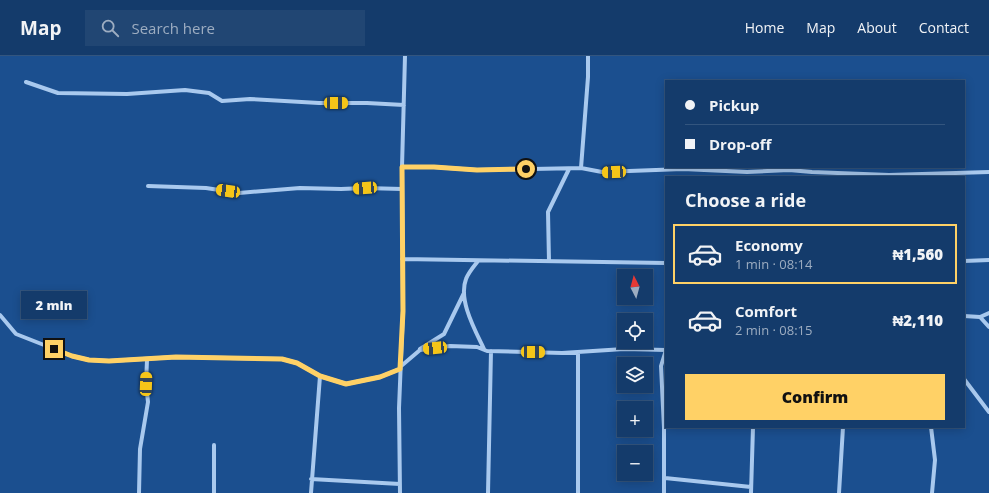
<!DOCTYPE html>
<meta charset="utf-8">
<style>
:root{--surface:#143b6b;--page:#214673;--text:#f1f3f6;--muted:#9dadc1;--line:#33557e;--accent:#ffd166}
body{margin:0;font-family:"Open Sans",sans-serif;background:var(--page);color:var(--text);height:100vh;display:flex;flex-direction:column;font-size:15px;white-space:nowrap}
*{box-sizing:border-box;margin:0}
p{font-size:13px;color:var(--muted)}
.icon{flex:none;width:22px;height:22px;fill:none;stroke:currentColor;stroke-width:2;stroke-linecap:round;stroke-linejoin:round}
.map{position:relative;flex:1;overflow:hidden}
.side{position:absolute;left:665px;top:120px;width:300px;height:252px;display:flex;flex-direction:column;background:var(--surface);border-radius:0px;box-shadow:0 2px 10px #0003,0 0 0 1px var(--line)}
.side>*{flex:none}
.banner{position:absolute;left:665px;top:24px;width:300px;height:88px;border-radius:0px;box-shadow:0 2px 10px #0003,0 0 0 1px var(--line);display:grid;align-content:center;height:88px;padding:0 20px;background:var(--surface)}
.needle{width:26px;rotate:354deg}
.tools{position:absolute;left:617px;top:213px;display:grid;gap:8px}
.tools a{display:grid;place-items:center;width:36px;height:36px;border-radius:0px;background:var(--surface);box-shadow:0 2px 10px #0003,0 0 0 1px var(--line);font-size:20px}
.end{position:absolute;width:18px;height:18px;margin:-9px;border:5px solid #ffd166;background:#111;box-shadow:0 0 0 2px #111}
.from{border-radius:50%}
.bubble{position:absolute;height:28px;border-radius:0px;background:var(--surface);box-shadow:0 2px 10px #0003,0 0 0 1px var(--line);font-size:13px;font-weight:800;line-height:28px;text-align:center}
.car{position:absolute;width:12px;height:24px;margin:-12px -6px;border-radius:5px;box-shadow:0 0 3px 1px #0007;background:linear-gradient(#f5c518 24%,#345 0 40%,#f5c518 0 76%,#345 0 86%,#f5c518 0)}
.banner b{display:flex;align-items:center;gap:14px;height:38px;font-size:15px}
.banner b+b{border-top:1px solid var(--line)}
.banner i{width:10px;height:10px;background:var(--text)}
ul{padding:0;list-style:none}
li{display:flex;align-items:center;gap:12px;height:60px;margin:0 8px 6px;padding:0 12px;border:2px solid transparent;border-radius:0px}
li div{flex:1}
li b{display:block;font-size:15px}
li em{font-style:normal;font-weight:800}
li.selected{border-color:var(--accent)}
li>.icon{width:36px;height:36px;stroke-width:1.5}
h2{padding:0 20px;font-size:18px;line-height:48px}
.cta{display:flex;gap:8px;margin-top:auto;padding:8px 20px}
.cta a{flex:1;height:46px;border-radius:0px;background:var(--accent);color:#111;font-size:16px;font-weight:800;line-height:46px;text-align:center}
header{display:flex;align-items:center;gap:24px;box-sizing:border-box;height:56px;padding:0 20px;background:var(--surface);border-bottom:1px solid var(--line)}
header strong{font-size:19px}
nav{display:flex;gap:22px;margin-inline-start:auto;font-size:14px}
.search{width:280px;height:36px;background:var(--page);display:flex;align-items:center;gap:10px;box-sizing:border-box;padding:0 14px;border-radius:0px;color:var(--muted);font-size:15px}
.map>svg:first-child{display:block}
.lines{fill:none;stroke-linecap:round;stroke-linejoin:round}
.street{stroke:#a9c9ee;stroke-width:4}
.route{stroke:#ffd166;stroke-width:5}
</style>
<header>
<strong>Map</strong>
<div class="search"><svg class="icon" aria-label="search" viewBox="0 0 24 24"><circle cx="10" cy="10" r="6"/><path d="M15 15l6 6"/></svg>Search here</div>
<nav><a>Home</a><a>Map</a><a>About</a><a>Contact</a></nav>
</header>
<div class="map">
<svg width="989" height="437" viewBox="0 0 989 437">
<rect width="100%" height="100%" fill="#1b4f8f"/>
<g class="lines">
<!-- street -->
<path class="street" d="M26 26 58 37 127 38 185 34 209 37 222 45 250 43 319 47H367L404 49
M402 111H434L477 114 581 112 602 116 683 113 747 116 789 114 812 116 889 119 989 116
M581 112 588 21V0
M148 130 206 132 239 137 300 132 341 133 365 132 402 133
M402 203 666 207
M478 205C474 210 468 217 466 223 458 244 475 274 484 293
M549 205 548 156 569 113
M964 205 989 204
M0 259 16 278 72 300 89 304 109 305 176 301 282 303 297 307 320 320 346 328 380 321 400 313
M964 260 980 261 989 257
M980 261 989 271
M420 293 444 278 464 237
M578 296V437
M400 311 420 294 450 290 477 291 487 295 562 297 624 293 666 294 661 310 664 372V437
M964 323 989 356
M931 371 935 404 932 437
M665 422 751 431
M311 423 400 428
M139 437 140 393 148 346 146 328 147 304
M214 437V389
M311 437 320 320
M400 437 399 352 403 255 402 111 405 0
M488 437 491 295
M751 437 753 371
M839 437 843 371"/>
</g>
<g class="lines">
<!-- route -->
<path class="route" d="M54 293 72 300 89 304 109 305 176 301 282 303 297 307 320 320 346 328 380 321 400 313 403 255 402 111H434L477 114 526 113"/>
</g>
</svg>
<div class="tools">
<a><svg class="needle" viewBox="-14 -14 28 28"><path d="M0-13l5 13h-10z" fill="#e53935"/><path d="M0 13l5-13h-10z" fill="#9dadc1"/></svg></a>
<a><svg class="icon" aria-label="locate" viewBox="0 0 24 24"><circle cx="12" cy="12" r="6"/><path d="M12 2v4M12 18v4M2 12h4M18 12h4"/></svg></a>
<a><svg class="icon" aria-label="layers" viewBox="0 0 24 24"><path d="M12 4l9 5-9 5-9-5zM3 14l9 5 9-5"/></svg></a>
<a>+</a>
<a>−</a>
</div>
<i class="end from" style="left:526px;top:113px"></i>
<i class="end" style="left:54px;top:293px"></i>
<div class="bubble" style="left:21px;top:235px;width:66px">2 min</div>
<i class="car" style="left:336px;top:47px;rotate:90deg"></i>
<i class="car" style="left:614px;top:116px;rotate:267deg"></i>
<i class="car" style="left:365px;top:132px;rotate:266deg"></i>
<i class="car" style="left:228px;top:135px;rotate:278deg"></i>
<i class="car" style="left:435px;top:292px;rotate:264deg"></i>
<i class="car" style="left:533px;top:296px;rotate:91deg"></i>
<i class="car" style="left:146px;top:328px;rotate:2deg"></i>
<div class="banner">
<b><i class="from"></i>Pickup</b>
<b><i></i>Drop-off</b>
</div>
<section class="side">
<h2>Choose a ride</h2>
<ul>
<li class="selected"><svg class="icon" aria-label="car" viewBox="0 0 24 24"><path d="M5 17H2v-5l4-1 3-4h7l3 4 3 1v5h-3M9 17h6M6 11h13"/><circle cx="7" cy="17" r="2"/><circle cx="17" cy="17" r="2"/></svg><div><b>Economy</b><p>1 min · 08:14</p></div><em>₦1,560</em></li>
<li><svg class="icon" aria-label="car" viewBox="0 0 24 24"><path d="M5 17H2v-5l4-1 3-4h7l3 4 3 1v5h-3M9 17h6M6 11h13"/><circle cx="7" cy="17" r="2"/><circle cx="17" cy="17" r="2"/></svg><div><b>Comfort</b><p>2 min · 08:15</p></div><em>₦2,110</em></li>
</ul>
<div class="cta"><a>Confirm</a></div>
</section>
</div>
